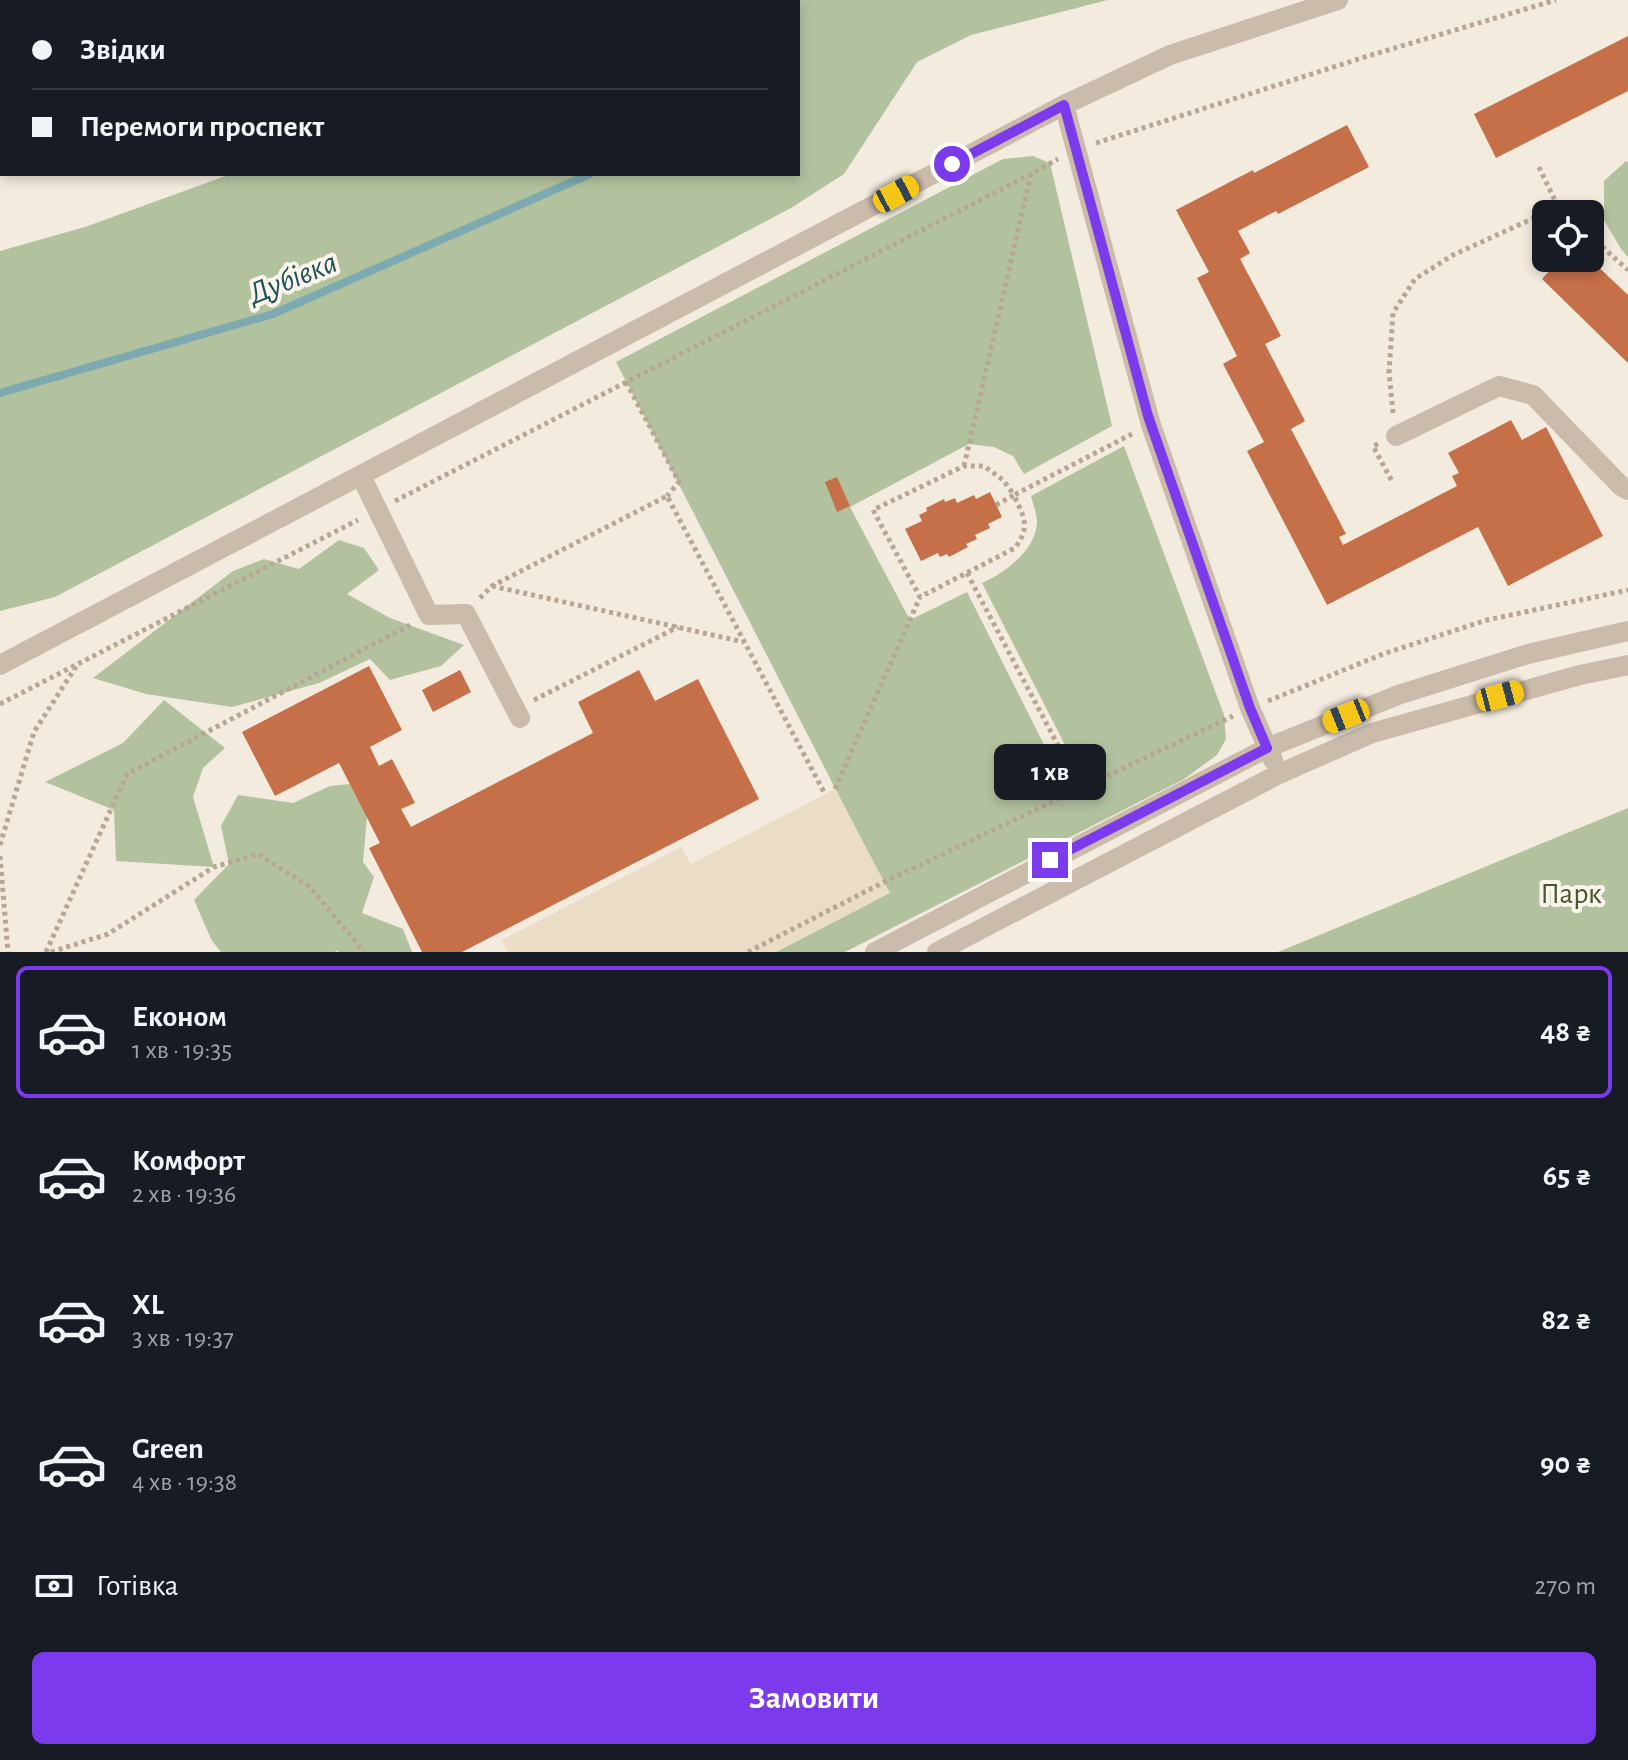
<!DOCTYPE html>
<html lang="uk">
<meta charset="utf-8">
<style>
:root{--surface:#171b24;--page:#20242c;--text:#f1f3f6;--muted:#9ea1a6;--line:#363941;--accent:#7c3aed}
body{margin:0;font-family:"Alegreya Sans",sans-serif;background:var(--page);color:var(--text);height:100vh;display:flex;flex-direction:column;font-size:30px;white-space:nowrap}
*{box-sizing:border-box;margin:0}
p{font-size:26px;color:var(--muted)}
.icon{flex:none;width:44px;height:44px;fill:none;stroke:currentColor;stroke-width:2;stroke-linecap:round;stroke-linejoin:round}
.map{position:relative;height:952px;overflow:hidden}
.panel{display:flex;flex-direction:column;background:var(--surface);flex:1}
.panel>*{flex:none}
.hud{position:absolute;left:0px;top:0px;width:800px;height:176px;box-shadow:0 4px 12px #0003;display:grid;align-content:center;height:176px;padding:0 32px;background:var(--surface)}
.controls{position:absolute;left:1532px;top:200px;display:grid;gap:16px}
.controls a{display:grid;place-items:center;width:72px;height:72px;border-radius:12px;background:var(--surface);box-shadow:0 4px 12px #0003;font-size:40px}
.end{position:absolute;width:36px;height:36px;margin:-18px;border:10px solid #7c3aed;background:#fff;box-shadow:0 0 0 4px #fff}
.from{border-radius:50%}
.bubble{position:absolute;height:56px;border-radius:12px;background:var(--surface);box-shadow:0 4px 12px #0003;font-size:26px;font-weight:700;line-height:56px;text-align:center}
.car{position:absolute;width:24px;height:48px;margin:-24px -12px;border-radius:10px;box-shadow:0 0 6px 2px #0007;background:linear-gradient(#f5c518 24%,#345 0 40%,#f5c518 0 76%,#345 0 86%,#f5c518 0)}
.hud b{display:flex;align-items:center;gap:28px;height:76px;font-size:30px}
.hud b+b{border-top:2px solid var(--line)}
.hud i{width:20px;height:20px;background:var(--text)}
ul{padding:14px 0 0;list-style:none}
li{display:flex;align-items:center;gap:24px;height:132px;margin:0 16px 12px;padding:0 16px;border:4px solid transparent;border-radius:12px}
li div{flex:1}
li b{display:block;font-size:30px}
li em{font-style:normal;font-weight:700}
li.current{border-color:var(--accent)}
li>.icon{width:72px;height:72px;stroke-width:1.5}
.pay{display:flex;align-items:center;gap:20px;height:88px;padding:0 32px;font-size:30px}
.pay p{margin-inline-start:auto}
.action{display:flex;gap:16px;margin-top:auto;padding:16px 32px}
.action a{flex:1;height:92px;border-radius:12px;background:var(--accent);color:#fff;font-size:32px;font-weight:700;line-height:92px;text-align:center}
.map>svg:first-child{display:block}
.green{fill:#b3c29e}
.plaza{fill:#ebddc5}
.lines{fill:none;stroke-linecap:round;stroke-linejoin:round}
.stream{stroke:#7daab0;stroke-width:8}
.building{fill:#c67049}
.path{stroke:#b7a694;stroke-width:5;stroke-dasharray:4 4;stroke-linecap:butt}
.minor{stroke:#cbbbaa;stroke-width:20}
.route{stroke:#7c3aed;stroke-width:10}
.labels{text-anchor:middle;stroke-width:8;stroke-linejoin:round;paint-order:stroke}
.park-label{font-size:30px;fill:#44572d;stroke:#faf4eb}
.water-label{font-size:32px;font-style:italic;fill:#1e525a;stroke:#faf4eb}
</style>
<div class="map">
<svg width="1628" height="952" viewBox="0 0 1628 952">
<rect width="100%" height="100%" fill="#f3ebde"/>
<!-- green -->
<path class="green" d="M630 0H1108L971 35 917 62 844 174 791 208 55 597 0 611V251L85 227 231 174H798V2H630Z
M1033 156 1050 163 1112 426 1024 474 1013 456 994 447 969 444 850 507 910 620 967 592 1069 794 1086 786 982 583C1005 573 1036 550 1037 522 1037 514 1033 504 1031 496L1124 446 1224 715 1226 739 1217 755 1184 779 845 952H776L889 893 616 362 1003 159Z
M1626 161 1628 162V257L1621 249 1604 220V181Z
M339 540 364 548 379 570 347 594 390 618 464 645 441 666 390 680 370 659 319 683 232 707 146 694 93 678 233 571 264 559 299 569Z
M164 700 225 748 203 768 193 797 214 867 116 861 114 810 45 782 123 743Z
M350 784 367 817 363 862 374 877 362 913 403 929 412 952H339L335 950 336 952H221L212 941 194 900 229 864 221 826 238 795 293 803 330 786Z
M1628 808V952H1278Z"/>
<!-- plaza -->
<path class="plaza" d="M835 789 890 893 776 952H508L502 940 681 847 691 864Z"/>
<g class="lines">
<!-- stream -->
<path class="stream" d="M762 2 764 0
M0 393 273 314 590 174"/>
</g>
<!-- building -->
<path class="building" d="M1628 36V91L1496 158 1474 114Z
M1347 125 1369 167 1278 214 1276 211 1238 231 1250 253 1240 259 1281 336 1265 344 1305 421 1291 429 1346 534 1339 537 1343 545 1457 486 1452 476 1459 473 1448 453 1511 420 1522 440 1546 427 1603 536 1508 586 1478 527 1327 605 1247 451 1264 442 1223 364 1237 356 1197 278 1209 272 1176 210 1253 170 1254 173Z
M1561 258H1589L1628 295V363L1542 279Z
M837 477 850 506 837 512 825 482Z
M990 492 1002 517 988 524 990 528 975 535 977 539 966 544 968 547 949 557 947 554 940 557 938 553 921 561 905 529 922 521 919 515 927 511 926 508 944 499 945 502 955 498 957 503 974 495 976 499Z
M369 666 402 730 370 747 379 766 392 759 415 803 401 809 411 827 593 733 578 702 639 670 655 701 698 679 759 799 462 952H422L369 848 380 843 339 763 275 796 242 732Z
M460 670 471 692 433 712 422 690Z"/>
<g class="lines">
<!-- path -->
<path class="path" d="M1096 143 1368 56 1556 0
M1539 167 1558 207
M1590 236 1628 270
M626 382 679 482 667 496
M1393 413 1389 372 1393 313 1415 279 1453 255 1558 207 1566 214
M1378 444 1373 446 1393 483
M964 466 1031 174 1058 159
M395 501 1031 174
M996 505 1014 495 1003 480 984 466H964L873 510 920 597 1015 548C1031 526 1024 518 1014 495L1132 434
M967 573 1081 789
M492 586 744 642
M480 598 492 586 667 496 825 794
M534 700 678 627
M1268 701 1383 654 1487 620 1628 590
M0 704 358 520
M835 789 920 597
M0 845 34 732 77 665
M0 856 8 952
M46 952 127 774 410 625
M51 952 108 934 214 867 258 854 310 887 364 952
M748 952 884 882 1233 716"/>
<!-- minor -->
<path class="minor" d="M1064 105 1151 425 1250 708 1273 760
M1396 436 1499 386 1533 395 1621 486 1628 490
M361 476 429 615 466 614 520 718
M0 665 1064 105 1170 55 1338 0
M875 952 1267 748 1398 695 1528 654 1628 631
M937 952 1279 774 1372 733 1580 675 1628 665"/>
</g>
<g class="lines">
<!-- route -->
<path class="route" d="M952 164 1064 105 1148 416 1250 708 1267 748 1050 860"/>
</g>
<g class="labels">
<!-- park labels -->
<g class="park-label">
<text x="1571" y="903">Парк</text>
</g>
<!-- water labels -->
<g class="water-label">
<text transform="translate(292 277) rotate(-22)" y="11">Дубівка</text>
</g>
</g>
</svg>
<div class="controls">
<a><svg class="icon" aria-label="locate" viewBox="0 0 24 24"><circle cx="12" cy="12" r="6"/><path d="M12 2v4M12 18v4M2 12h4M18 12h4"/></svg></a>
</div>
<i class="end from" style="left:952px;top:164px"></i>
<i class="end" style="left:1050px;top:860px"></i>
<div class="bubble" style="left:994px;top:744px;width:112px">1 хв</div>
<i class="car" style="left:896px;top:194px;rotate:62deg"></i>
<i class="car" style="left:1500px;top:696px;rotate:75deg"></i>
<i class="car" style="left:1346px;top:716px;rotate:248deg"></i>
<div class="hud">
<b><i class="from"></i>Звідки</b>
<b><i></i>Перемоги проспект</b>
</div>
</div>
<section class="panel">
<ul>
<li class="current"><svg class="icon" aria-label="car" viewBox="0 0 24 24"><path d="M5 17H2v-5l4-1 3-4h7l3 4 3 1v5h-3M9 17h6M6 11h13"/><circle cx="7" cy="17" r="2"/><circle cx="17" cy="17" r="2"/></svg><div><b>Економ</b><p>1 хв · 19:35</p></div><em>48 ₴</em></li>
<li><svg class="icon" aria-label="car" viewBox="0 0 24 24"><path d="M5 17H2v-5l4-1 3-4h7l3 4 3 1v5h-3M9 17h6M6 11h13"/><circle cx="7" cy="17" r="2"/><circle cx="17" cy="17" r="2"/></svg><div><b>Комфорт</b><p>2 хв · 19:36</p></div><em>65 ₴</em></li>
<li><svg class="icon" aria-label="car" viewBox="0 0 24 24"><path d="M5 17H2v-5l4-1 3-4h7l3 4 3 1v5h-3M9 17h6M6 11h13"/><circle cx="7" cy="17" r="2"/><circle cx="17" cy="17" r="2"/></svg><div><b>XL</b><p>3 хв · 19:37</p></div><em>82 ₴</em></li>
<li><svg class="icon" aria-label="car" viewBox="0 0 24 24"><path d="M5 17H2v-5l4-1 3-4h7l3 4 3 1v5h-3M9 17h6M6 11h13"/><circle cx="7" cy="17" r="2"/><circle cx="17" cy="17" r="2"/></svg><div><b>Green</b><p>4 хв · 19:38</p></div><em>90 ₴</em></li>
</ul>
<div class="pay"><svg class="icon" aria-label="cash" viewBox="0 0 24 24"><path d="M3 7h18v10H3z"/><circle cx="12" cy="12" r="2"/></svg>Готівка<p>270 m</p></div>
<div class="action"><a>Замовити</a></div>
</section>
